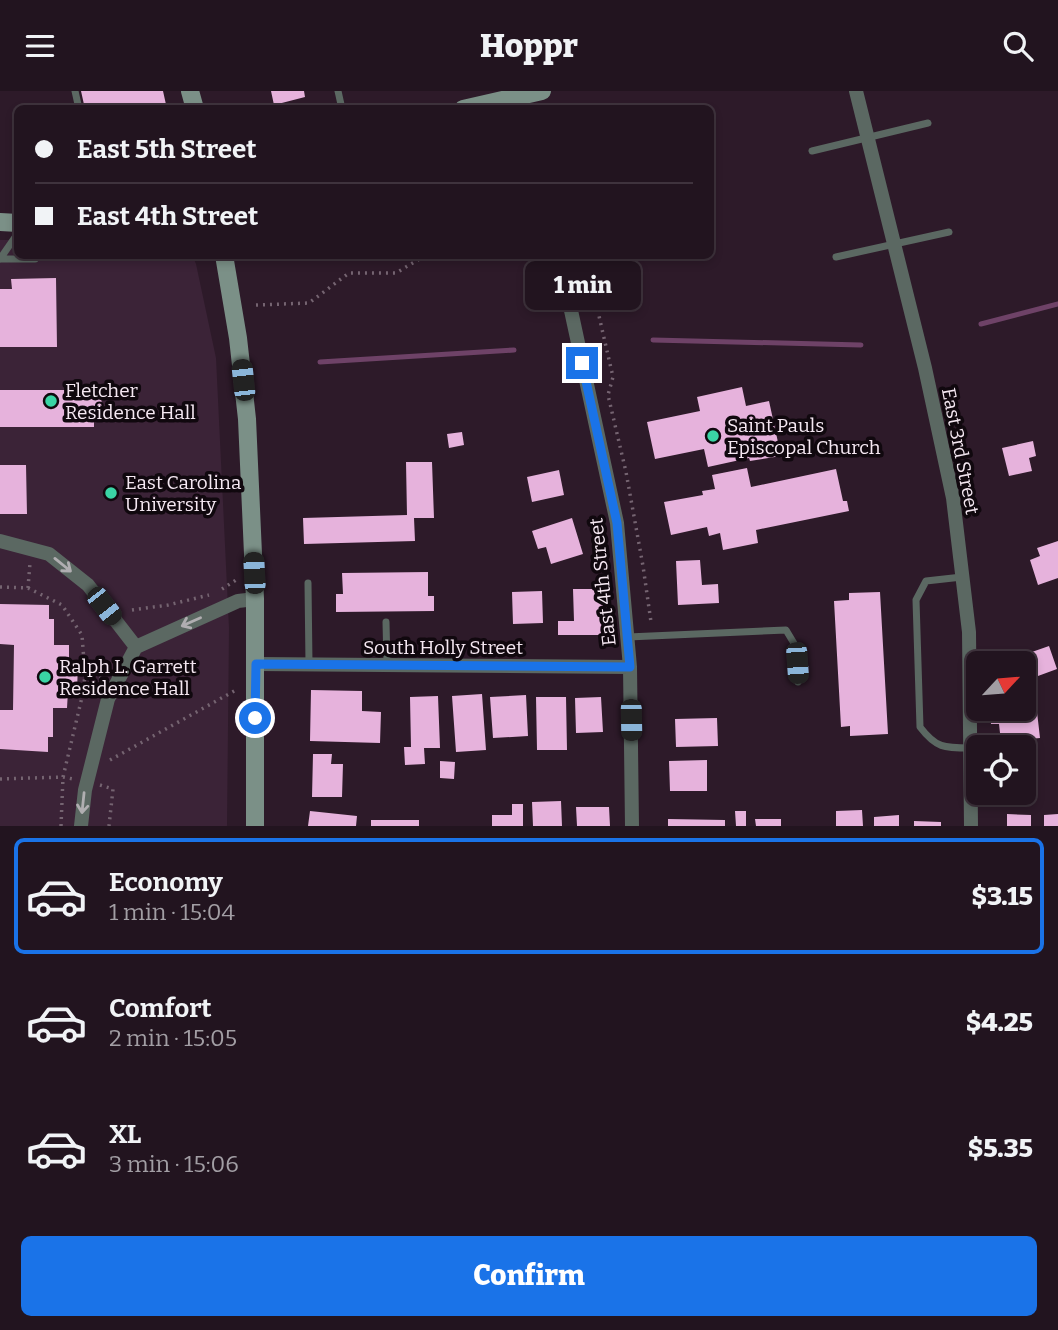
<!DOCTYPE html>
<meta charset="utf-8">
<style>
:root{--surface:#22141f;--page:#2e212c;--text:#f1f3f6;--muted:#a29ea4;--line:#3f333d;--accent:#1a73e8}
body{margin:0;font-family:Bitter,serif;background:var(--page);color:var(--text);height:100vh;display:flex;flex-direction:column;font-size:26px;white-space:nowrap}
*{box-sizing:border-box;margin:0}
p{font-size:23px;color:var(--muted)}
.icon{flex:none;width:38px;height:38px;fill:none;stroke:currentColor;stroke-width:2;stroke-linecap:round;stroke-linejoin:round}
.map{position:relative;height:735px;overflow:hidden}
.sheet{display:flex;flex-direction:column;background:var(--surface);flex:1}
.sheet>*{flex:none}
.hud{position:absolute;left:14px;top:14px;width:700px;height:154px;border-radius:10px;box-shadow:0 4px 10px #0003,0 0 0 2px var(--line);display:grid;align-content:center;height:154px;padding:0 21px;background:var(--surface)}
.needle{width:46px;rotate:64deg}
.controls{position:absolute;left:966px;top:560px;display:grid;gap:14px}
.controls a{display:grid;place-items:center;width:70px;height:70px;border-radius:10px;background:var(--surface);box-shadow:0 4px 10px #0003,0 0 0 2px var(--line);font-size:35px}
.end{position:absolute;width:32px;height:32px;margin:-16px;border:9px solid #1a73e8;background:#fff;box-shadow:0 0 0 4px #fff}
.from{border-radius:50%}
.bubble{position:absolute;height:49px;border-radius:10px;background:var(--surface);box-shadow:0 4px 10px #0003,0 0 0 2px var(--line);font-size:23px;font-weight:800;line-height:49px;text-align:center}
.car{position:absolute;width:21px;height:42px;margin:-21px -10px;border-radius:9px;box-shadow:0 0 5px 2px #0007;background:linear-gradient(#222 24%,#8ab4d8 0 40%,#222 0 76%,#8ab4d8 0 86%,#222 0)}
.hud b{display:flex;align-items:center;gap:24px;height:66px;font-size:26px}
.hud b+b{border-top:2px solid var(--line)}
.hud i{width:18px;height:18px;background:var(--text)}
ul{padding:12px 0 0;list-style:none}
li{display:flex;align-items:center;gap:21px;height:116px;margin:0 14px 10px;padding:0 7px;border:4px solid transparent;border-radius:10px}
li div{flex:1}
li b{display:block;font-size:26px}
li em{font-style:normal;font-weight:800}
li.selected{border-color:var(--accent)}
li>.icon{width:63px;height:63px;stroke-width:1.5}
.button{display:flex;gap:14px;margin-top:auto;padding:14px 21px}
.button a{flex:1;height:80px;border-radius:10px;background:var(--accent);color:#fff;font-size:28px;font-weight:800;line-height:80px;text-align:center}
header{display:flex;justify-content:space-between;align-items:center;height:91px;padding:0 21px;background:var(--surface);font-size:32px;font-weight:800}
.map>svg:first-child{display:block}
.built{fill:#3b2337}
.lines{fill:none;stroke-linecap:round;stroke-linejoin:round}
.stream{stroke:#6e4267;stroke-width:5}
.building{fill:#e6b2dc}
.path{stroke:#756471;stroke-width:3.5;stroke-dasharray:2 5;stroke-linecap:butt}
.lane{stroke:#5b6862;stroke-width:7}
.street{stroke:#5b6862;stroke-width:14}
.secondary{stroke:#7b9087;stroke-width:18}
.oneway{stroke:#b0aeb1}
.route{stroke:#1a73e8;stroke-width:9}
.poi-dot{fill:#3ad4a5;stroke:#10080e;stroke-width:2.5}
.labels{text-anchor:middle;stroke-width:7;stroke-linejoin:round;paint-order:stroke}
.poi-label{font-size:19px;fill:#f5e8f2;stroke:#10080e;text-anchor:start}
.street-label{font-size:19px;fill:#f5e8f2;stroke:#10080e}
</style>
<header><svg class="icon" aria-label="menu" viewBox="0 0 24 24"><path d="M4 6h16M4 12h16M4 18h16"/></svg>Hoppr<svg class="icon" aria-label="search" viewBox="0 0 24 24"><circle cx="10" cy="10" r="6"/><path d="M15 15l6 6"/></svg></header>
<div class="map">
<svg width="1058" height="735" viewBox="0 0 1058 735">
<rect width="100%" height="100%" fill="#2d1a29"/>
<!-- built -->
<path class="built" d="M0 149H17L18 164H192L196 173 216 267 229 537 227 735H0Z"/>
<g class="lines">
<!-- stream -->
<path class="stream" d="M981 233 1058 213
M653 249 861 254
M320 271 514 259"/>
</g>
<!-- building -->
<path class="building" d="M81 0H163L167 18H85Z
M271 0H304L305 6 274 14Z
M56 187 57 256H0V198H12L11 188Z
M742 296 746 315 769 310 781 365 750 370 749 367 708 376 704 358 655 368 647 331 700 320 697 306Z
M0 299H101L102 321H94V336H0Z
M462 341 464 354 449 357 447 343Z
M1033 350 1036 365 1029 367 1032 380 1009 385 1002 357Z
M406 371H432L434 427H414L415 450 304 453 303 427 407 424Z
M0 374H26L27 423H0Z
M747 377 751 396 836 378 843 410H847L849 420 756 439 758 452 723 459 720 442 709 445 707 436 671 444 664 411 703 404 702 400 715 398 712 384Z
M559 379 564 404 532 411 527 386Z
M572 427 583 463 551 473 546 456 538 458 532 440Z
M1058 450V487L1038 494 1030 469 1040 465 1037 457Z
M700 469 702 494 718 493 719 512 678 514 676 470Z
M428 481V505H434V520L336 521V503H343L342 482Z
M573 498H603V544H558V530H574Z
M542 500 543 532 513 533 512 501Z
M880 501 888 643 850 645V635L841 636 834 510 849 509V502Z
M0 513 49 514V528H54V554H69V572H78L77 600H68L67 617H53V646H48V661L0 658V619H13L14 554 0 553Z
M1049 555 1057 578 1038 585 1029 562Z
M311 599 362 600V620L381 621 380 652 310 650Z
M482 603 486 659 456 661 452 605Z
M526 604 528 645 493 647 490 606Z
M438 605 440 657H424L425 673 405 674 404 656H411L410 606Z
M536 606H566L567 659H537Z
M601 606 603 641 576 642 575 607Z
M1036 612 1040 647 1001 651 999 633H991L990 618H1024V614Z
M717 627 718 655 676 656 675 628Z
M313 663H332L331 673H343L342 706H312Z
M707 669V700H670L669 670Z
M440 670 455 671 454 688 440 687Z
M561 710 562 735H533L532 711Z
M512 713H523V735H492V724H512Z
M576 716H609L610 735H577Z
M862 719 863 735H836V720Z
M310 720 357 725 356 735H308Z
M735 720H746V735H736Z
M1007 723 1031 724V735H1007Z
M1058 723V735H1044V724Z
M899 724V735H874V726Z
M668 728 725 729V735H668Z
M755 728H781V735H756Z
M371 729H419V735H371Z
M914 730 941 731V735H914Z"/>
<g class="lines">
<!-- path -->
<path class="path" d="M585 164 613 286 608 304 626 381 643 475 651 531
M256 214 309 212 349 182H396L426 164
M0 496 28 497 62 514 82 544 85 584
M28 497 30 472
M222 498 236 489
M132 519 168 514 209 504
M110 669 236 599
M0 688 63 686 83 602 85 584 103 586
M100 694 113 698 109 735
M61 735 63 686 73 688"/>
<!-- lane -->
<path class="lane" d="M75 0 79 18
M338 0 342 18
M812 60 928 32
M836 166 949 141
M0 168 18 142
M1 168H35
M962 486 926 490 916 509 920 636C936 657 944 657 970 657
M308 492 309 573
M386 531 387 574
M628 546 786 539 795 554 798 591"/>
<!-- street -->
<path class="street" d="M856 0 925 277 953 407 969 541 971 735
M559 164 617 432 630 576 632 735
M0 450 49 463 88 494 136 556
M256 573 630 576
M81 735 85 699 108 608 136 556 238 510 255 508"/>
<!-- secondary -->
<path class="secondary" d="M190 0 195 18
M463 18 542 0
M0 131 18 132
M224 164 238 247 247 328 255 508V735"/>
</g>
<!-- one-way arrows -->
<defs><path id="oneway-shaft" d="M-6 0H5M1.5-3L5.5 0L1.5 3" fill="none" stroke-width="1.6" stroke-linecap="round" stroke-linejoin="round" transform="scale(1.75)"/></defs>
<g class="oneway">
<use href="#oneway-shaft" transform="translate(63 474) rotate(39)"/>
<use href="#oneway-shaft" transform="translate(191 531) rotate(156)"/>
<use href="#oneway-shaft" transform="translate(83 712) rotate(96)"/>
</g>
<g class="lines">
<!-- route -->
<path class="route" d="M255 627 256 573 630 576 617 432 582 272"/>
</g>
<!-- markers -->
<g class="poi-dot">
<circle cx="51" cy="310" r="7"/>
<circle cx="713" cy="345" r="7"/>
<circle cx="111" cy="402" r="7"/>
<circle cx="45" cy="586" r="7"/>
</g>
<g class="labels">
<!-- poi labels -->
<g class="poi-label">
<text x="65" y="306">Fletcher<tspan x="65" dy="22">Residence Hall</tspan></text>
<text x="727" y="341">Saint Pauls<tspan x="727" dy="22">Episcopal Church</tspan></text>
<text x="125" y="398">East Carolina<tspan x="125" dy="22">University</tspan></text>
<text x="59" y="582">Ralph L. Garrett<tspan x="59" dy="22">Residence Hall</tspan></text>
</g>
<!-- street labels -->
<g class="street-label">
<text transform="translate(961 360) rotate(79)" y="7">East 3rd Street</text>
<text transform="translate(602 491) rotate(-96)" y="7">East 4th Street</text>
<text x="443" y="563">South Holly Street</text>
</g>
</g>
</svg>
<div class="controls">
<a><svg class="needle" viewBox="-14 -14 28 28"><path d="M0-13l5 13h-10z" fill="#e53935"/><path d="M0 13l5-13h-10z" fill="#a29ea4"/></svg></a>
<a><svg class="icon" aria-label="locate" viewBox="0 0 24 24"><circle cx="12" cy="12" r="6"/><path d="M12 2v4M12 18v4M2 12h4M18 12h4"/></svg></a>
</div>
<i class="end from" style="left:255px;top:627px"></i>
<i class="end" style="left:582px;top:272px"></i>
<div class="bubble" style="left:525px;top:170px;width:116px">1 min</div>
<i class="car" style="left:243px;top:289px;rotate:354deg"></i>
<i class="car" style="left:254px;top:482px;rotate:357deg"></i>
<i class="car" style="left:104px;top:515px;rotate:142deg"></i>
<i class="car" style="left:797px;top:572px;rotate:176deg"></i>
<i class="car" style="left:631px;top:629px;rotate:179deg"></i>
<div class="hud">
<b><i class="from"></i>East 5th Street</b>
<b><i></i>East 4th Street</b>
</div>
</div>
<section class="sheet">
<ul>
<li class="selected"><svg class="icon" aria-label="car" viewBox="0 0 24 24"><path d="M5 17H2v-5l4-1 3-4h7l3 4 3 1v5h-3M9 17h6M6 11h13"/><circle cx="7" cy="17" r="2"/><circle cx="17" cy="17" r="2"/></svg><div><b>Economy</b><p>1 min · 15:04</p></div><em>$3.15</em></li>
<li><svg class="icon" aria-label="car" viewBox="0 0 24 24"><path d="M5 17H2v-5l4-1 3-4h7l3 4 3 1v5h-3M9 17h6M6 11h13"/><circle cx="7" cy="17" r="2"/><circle cx="17" cy="17" r="2"/></svg><div><b>Comfort</b><p>2 min · 15:05</p></div><em>$4.25</em></li>
<li><svg class="icon" aria-label="car" viewBox="0 0 24 24"><path d="M5 17H2v-5l4-1 3-4h7l3 4 3 1v5h-3M9 17h6M6 11h13"/><circle cx="7" cy="17" r="2"/><circle cx="17" cy="17" r="2"/></svg><div><b>XL</b><p>3 min · 15:06</p></div><em>$5.35</em></li>
</ul>
<div class="button"><a>Confirm</a></div>
</section>
